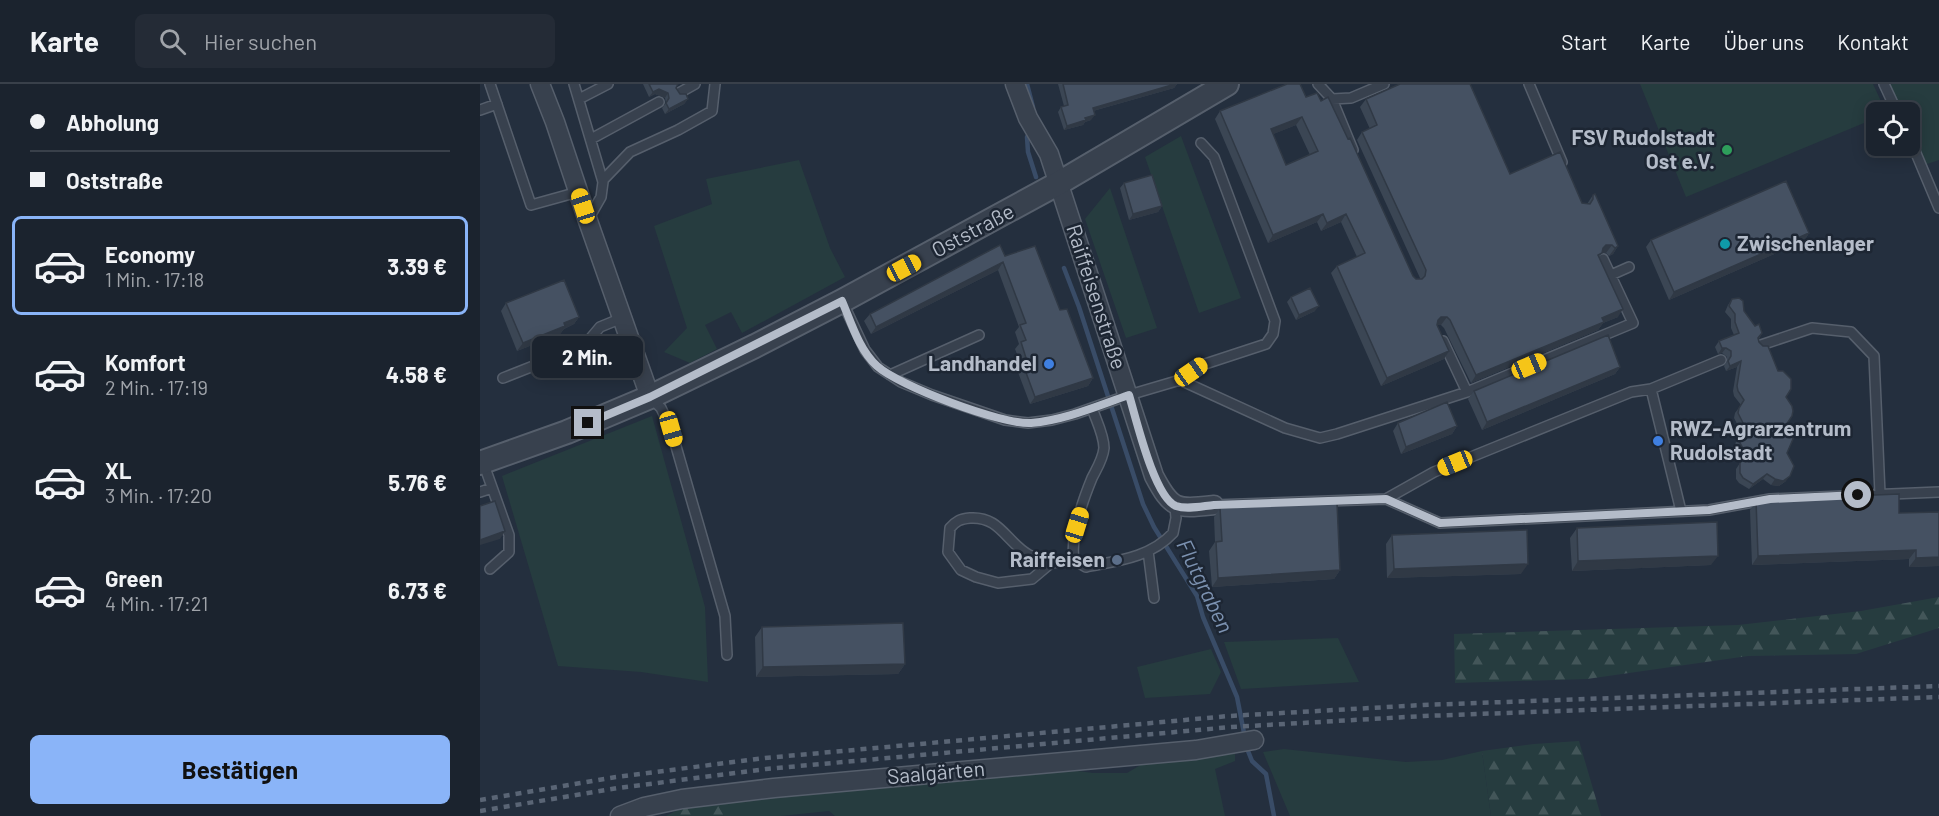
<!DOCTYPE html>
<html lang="de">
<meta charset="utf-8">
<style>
:root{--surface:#1b232e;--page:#242b36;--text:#f1f3f6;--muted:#a0a4aa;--line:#39404a;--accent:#8ab4f8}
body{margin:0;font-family:Barlow,sans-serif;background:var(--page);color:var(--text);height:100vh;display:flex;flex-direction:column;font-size:22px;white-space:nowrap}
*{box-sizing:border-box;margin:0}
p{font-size:20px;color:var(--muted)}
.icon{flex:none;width:33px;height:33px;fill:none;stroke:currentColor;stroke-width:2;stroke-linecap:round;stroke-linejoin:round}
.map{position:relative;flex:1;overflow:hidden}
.drawer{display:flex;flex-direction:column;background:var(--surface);width:480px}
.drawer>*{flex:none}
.banner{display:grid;align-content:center;height:132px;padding:0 30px;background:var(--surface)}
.buttons{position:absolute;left:1386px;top:18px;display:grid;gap:12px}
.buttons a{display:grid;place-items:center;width:54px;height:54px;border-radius:9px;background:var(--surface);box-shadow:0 3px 15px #0003,0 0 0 2px var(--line);font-size:30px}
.end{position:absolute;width:27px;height:27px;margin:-14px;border:8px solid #b4bcc9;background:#111;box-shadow:0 0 0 3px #111}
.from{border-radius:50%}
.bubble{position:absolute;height:42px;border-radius:9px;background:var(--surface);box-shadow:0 3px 15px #0003,0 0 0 2px var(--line);font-size:20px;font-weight:700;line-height:42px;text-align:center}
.car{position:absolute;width:18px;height:36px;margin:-18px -9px;border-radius:8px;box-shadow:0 0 4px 2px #0007;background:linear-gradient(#f5c518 24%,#345 0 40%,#f5c518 0 76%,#345 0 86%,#f5c518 0)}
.banner b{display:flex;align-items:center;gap:21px;height:57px;font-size:22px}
.banner b+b{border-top:2px solid var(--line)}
.banner i{width:15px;height:15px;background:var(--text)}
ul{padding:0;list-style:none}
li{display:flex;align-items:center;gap:18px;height:99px;margin:0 12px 9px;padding:0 18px;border:3px solid transparent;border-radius:9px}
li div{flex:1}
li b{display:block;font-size:22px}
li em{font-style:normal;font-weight:700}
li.current{border-color:var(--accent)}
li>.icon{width:54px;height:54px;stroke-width:1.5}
.cta{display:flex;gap:12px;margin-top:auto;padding:12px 30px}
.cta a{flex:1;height:69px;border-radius:9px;background:var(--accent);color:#111;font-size:24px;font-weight:700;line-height:69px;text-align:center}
header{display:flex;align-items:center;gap:36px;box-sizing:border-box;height:84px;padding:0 30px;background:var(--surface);border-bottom:2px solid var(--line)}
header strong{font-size:28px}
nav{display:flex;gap:33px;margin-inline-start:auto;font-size:21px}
.search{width:420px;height:54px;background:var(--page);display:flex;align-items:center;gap:15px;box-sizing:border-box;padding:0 21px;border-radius:9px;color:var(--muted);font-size:22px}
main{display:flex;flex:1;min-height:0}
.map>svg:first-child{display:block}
.green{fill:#263c3f}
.forest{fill:url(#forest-firs)}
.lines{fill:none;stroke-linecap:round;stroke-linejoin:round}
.stream{stroke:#394c67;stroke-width:4.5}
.service-casing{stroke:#565f6c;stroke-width:12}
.minor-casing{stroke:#565f6c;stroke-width:21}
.tertiary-casing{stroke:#565f6c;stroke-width:26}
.service{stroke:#38414e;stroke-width:9}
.minor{stroke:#38414e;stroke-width:18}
.tertiary{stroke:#38414e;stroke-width:22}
.rail{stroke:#5a6575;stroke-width:4.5;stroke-dasharray:6 6;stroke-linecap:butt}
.wall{fill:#3b4654;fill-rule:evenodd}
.shaded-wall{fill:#303945}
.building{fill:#455162;stroke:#303945;stroke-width:1.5;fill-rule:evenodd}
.route{stroke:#b4bcc9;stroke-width:8}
.leisure-dot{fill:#2e9e5b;stroke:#1d2633;stroke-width:2}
.culture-dot{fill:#0f9aa8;stroke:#1d2633;stroke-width:2}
.shop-dot{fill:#3f7fe0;stroke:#1d2633;stroke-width:2}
.service-dot{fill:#5c6f8a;stroke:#1d2633;stroke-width:2}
.labels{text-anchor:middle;stroke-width:5;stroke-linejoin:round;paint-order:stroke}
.poi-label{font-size:21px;font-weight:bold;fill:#b4bcc9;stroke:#1d2633;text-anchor:end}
.street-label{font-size:21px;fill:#b4bcc9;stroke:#1d2633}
.water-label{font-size:22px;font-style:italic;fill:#7c92b1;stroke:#1d2633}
</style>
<header>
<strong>Karte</strong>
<div class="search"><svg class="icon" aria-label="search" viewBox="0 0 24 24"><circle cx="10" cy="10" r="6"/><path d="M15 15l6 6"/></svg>Hier suchen</div>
<nav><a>Start</a><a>Karte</a><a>Über uns</a><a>Kontakt</a></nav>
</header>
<main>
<section class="drawer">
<div class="banner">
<b><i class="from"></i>Abholung</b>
<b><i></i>Oststraße</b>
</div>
<ul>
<li class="current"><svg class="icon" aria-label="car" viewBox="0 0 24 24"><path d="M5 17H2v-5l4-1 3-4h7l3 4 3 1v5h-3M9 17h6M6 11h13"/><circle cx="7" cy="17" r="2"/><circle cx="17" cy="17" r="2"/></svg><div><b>Economy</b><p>1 Min. · 17:18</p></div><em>3.39 €</em></li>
<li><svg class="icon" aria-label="car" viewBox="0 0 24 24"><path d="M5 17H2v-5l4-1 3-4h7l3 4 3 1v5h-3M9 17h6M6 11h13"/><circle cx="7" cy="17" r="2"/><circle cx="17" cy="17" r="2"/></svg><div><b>Komfort</b><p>2 Min. · 17:19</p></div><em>4.58 €</em></li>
<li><svg class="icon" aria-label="car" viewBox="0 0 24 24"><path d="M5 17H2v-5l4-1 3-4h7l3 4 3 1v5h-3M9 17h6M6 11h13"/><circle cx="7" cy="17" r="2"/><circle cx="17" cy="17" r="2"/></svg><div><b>XL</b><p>3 Min. · 17:20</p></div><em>5.76 €</em></li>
<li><svg class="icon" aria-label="car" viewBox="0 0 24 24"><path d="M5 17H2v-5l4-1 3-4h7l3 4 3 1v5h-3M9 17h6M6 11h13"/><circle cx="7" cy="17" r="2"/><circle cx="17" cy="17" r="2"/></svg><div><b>Green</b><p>4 Min. · 17:21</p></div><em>6.73 €</em></li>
</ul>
<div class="cta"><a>Bestätigen</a></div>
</section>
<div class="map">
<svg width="1459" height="732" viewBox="0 0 1459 732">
<defs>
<pattern id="forest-firs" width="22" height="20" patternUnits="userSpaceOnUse" patternTransform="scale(1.5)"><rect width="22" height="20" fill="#263c3f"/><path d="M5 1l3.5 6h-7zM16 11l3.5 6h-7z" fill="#435659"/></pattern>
</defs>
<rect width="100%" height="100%" fill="#242f3e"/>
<!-- green -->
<path class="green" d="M1160 0H1393L1406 28H1396V34L1206 113Z
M1409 0H1459V76L1444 81 1430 43V28H1423Z
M701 52 761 214 719 229 665 73Z
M319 76 350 164 365 193 262 249 251 228 225 241 237 265 210 279 184 268 207 244 174 142 232 120 226 95Z
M630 104 677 244 646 254 605 135Z
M172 332 225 523 228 598 161 588 78 582 22 392Z
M858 554 879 598 761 605 744 558Z
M731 565 741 588 730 610 665 614 657 583Z
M804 665 926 678 962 676 1002 667 1011 732H810L783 668Z
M755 668V677L735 685 745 732H355L349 727 301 732H244L237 720 341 706 583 685 613 689H647L669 676Z"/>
<!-- forest -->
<path class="forest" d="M1459 513V544L1376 570 1268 572 1107 595 975 599 974 550 1258 541 1381 527Z
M1099 657 1121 732H1011L1002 667 1054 660Z
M237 720 244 732H186L208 721Z"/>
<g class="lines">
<!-- stream -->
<path class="stream" d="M547 0 553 23
M547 53 548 68 556 93
M584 184 599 223 663 420 674 443 717 512 723 533 757 613 765 654
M766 662 772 677 786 690 794 732"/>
<!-- service casing -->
<g class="service-casing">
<path id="service" d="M10 0 51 121 98 108
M94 0 123 98 121 113 109 134
M838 0 852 15 873 66
M1049 0 1082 78
M1404 0 1417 28
M199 9 215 0
M99 15 128 0
M852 15 871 14 904 0
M0 26 17 20
M111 55 179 18
M1430 55 1459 124
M123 96 150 68 198 46 232 27 235 0
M1131 191 1149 183
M362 217 385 266 398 283 421 298 452 311 525 336 548 339 572 336 595 330 649 311 700 296 722 281 786 260 793 250 795 237 734 73 721 59
M963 257 987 308 1153 239 1123 175
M1281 261 1332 244 1371 248 1394 272 1400 410
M410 291 499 251
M23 294 104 262 120 243 142 234
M700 296 805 344 840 354 857 350 987 308
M170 313 181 324 191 345 245 532 247 571
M612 324C616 336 624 351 624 364 623 375 617 384 612 394 603 416 590 452 594 476L606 483C636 477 670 474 693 449L696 434 695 422
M3 378 29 451V468L10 485
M0 408 12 404
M906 415 954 388 1151 308 1171 305
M734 421 906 415 960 439 1229 426 1290 415 1459 408
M1201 427 1171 305 1241 276
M668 467 674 514
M571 479C564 476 556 474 549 471 526 458 520 432 490 434 480 435 476 437 470 444L468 468 481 486 496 493 518 499 552 495 571 479 594 476"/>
</g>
<!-- minor casing -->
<g class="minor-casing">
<path id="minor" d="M60 0 75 38 108 137 170 313
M535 0 548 34 569 70 674 392C692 426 696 425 734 421
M140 732 164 723 202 715 294 704 716 666 774 656"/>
</g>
<!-- tertiary casing -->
<g class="tertiary-casing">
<path id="tertiary" d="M0 379 87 348 170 313 275 262 362 217 579 99 747 0"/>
</g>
<!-- service -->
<use href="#service" class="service"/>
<!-- minor -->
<use href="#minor" class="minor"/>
<!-- tertiary -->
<use href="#tertiary" class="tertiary"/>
<!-- rail -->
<path class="rail" d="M0 716 136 693 285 674 749 632 943 621 1459 602
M0 727 138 704 286 685 751 643 944 632 1459 613"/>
</g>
<!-- wall -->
<path class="wall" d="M163 0H198L196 4 200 10 208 15 204 20 185 30 182 24 186 19 185 14 175 10 169 13Z
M578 0H697L694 4 613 27 611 36 605 38 603 41 584 46 578 28 581 23 584 22Z
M826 13 933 192 936 195H940V194L877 56 882 48 890 45 880 23 886 15 1030 90 1102 119 1107 120 1113 111 1138 162 1133 170 1129 172 1126 169H1122L1119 174 1138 233 1123 239 1118 246 991 299 964 244 961 241H957L964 275 901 302 851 189 857 182 877 173 861 138 841 147 837 138 788 159 735 35 740 27ZM816 41 830 71 806 81 793 50Z
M644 99 682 122 678 128 649 136 640 104Z
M1329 149 1324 157 1189 216 1166 163 1171 156Z
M525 172 580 226 613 294 608 302 550 320 536 283 540 278 535 265 539 260 535 248 539 243 518 186 391 250 384 237 390 230Z
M811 213 835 227 816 236 807 218Z
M1252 215 1264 227 1275 242 1282 249 1279 255V258L1306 313 1307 369 1306 397 1299 402 1291 401 1283 395 1269 405 1259 399 1256 395V385L1262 376 1255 362 1256 357 1262 349 1254 334 1255 329 1261 321 1254 312 1253 307 1257 283 1246 287 1244 282 1247 277V273L1242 269 1238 270 1235 263 1239 257 1254 251 1251 244V235L1245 228 1248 221Z
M26 219 99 233 94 240 84 245 80 250 37 267 21 227Z
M1140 283 1135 290 1002 346 988 315 994 307Z
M918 339 977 342 972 350 921 370 913 347Z
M1276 416 1419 429 1459 482 1429 483V475L1272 481 1270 426Z
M740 424 860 486 854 495 732 503 729 467 735 458 734 433Z
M1097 444 1231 481 1092 487 1090 454Z
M912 451 1041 490 907 494 906 460Z
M282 543 425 580 418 590 276 593 275 553Z"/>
<!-- shaded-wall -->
<path class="shaded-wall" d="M695 0H697L694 4 609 28 613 24Z
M179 5 188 9 185 14 175 10 169 13 173 8Z
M208 15 204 20 185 30 189 25Z
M615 31 611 36 605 38 603 41 584 46 587 42 605 34Z
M822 33 816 41 786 53 791 45Z
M682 122 678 128 649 136 653 130Z
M843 130 837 138 788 159 793 151Z
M866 130 861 138 841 147 847 139Z
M1329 149 1324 157 1189 216 1194 208Z
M1126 161H1132L1126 169H1121L1123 164Z
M1138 162 1133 170 1129 172 1135 164Z
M523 178 518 186 391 250 396 243Z
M839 222 835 227 816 236 819 231Z
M1143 225 1138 233 1123 239 1118 246 991 299 996 291Z
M99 233 94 240 84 245 80 250 37 267 43 259 84 239Z
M961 233H967L961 241H956L958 236Z
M1242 264H1246L1242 269 1238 270Z
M969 267 964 275 901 302 907 294Z
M1261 277 1257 283 1246 287 1250 282Z
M1140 283 1135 290 1002 346 1007 338Z
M613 294 608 302 550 320 555 313Z
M977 342 972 350 921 370 926 363Z
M1287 390 1283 395 1269 405 1273 400Z
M1310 392 1306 397 1299 402 1291 401 1295 395Z
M25 447 20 455 0 461V456Z
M1436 466 1429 475 1272 481 1278 472Z
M1238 472 1231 481 1092 487 1098 477Z
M1459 473V482L1429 483 1436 474Z
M1048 480 1041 490 907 494 914 485Z
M860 486 854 495 732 503 738 494Z
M425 580 418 590 276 593 283 583Z"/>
<!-- building -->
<path class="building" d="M169 0H198L196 4 200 10H206L208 15 189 25 186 19 189 14 188 9 179 5 173 8Z
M583 0H695L613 24 615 31 605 34 606 36 587 42 581 23 588 21Z
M807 0H820L826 13 837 9 841 17 848 13 868 55 870 54 933 192 936 195H942L945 192 946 186 882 48 897 41 886 15 920 0H990L1030 90 1080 68 1102 119 1110 120 1113 115V111L1115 110 1138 162 1135 164 1132 161H1126L1123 164 1122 169 1118 171 1143 225 1122 234 1124 238 996 291 970 236 967 233H961L958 236 957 241 969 267 907 294 857 182 885 169 866 130 847 139 843 130 793 151 740 27ZM822 33 838 67 806 81 791 45Z
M672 91 682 122 653 130 644 99Z
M1306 97 1329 149 1194 208 1171 156Z
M520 161 525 172 555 162 580 226 587 225 613 294 555 313 541 275 546 274 541 258 546 256 540 241 546 239 523 178 396 243 390 230Z
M84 196 99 233 84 239 85 242 43 259 26 219Z
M830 204 839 222 819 231 811 213Z
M1259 214 1263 217 1264 227 1275 242 1279 240 1282 249 1278 254 1279 258 1283 262H1288L1298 287H1303L1311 295V305L1306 313 1312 322 1313 327 1312 332 1306 341 1313 355 1307 369 1314 382 1310 392 1303 397 1295 395 1287 390 1273 400 1263 394 1260 389V379L1266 370 1259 357 1260 351 1265 343 1258 329 1259 324 1264 316 1258 307 1257 302 1261 277 1250 282 1248 277 1251 272V267L1246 264H1242L1239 257 1259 249 1255 238V230L1249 222 1252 215Z
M1128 251 1140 283 1007 338 994 307Z
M967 318 977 342 926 363 918 339Z
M1419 410V429L1459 428V473L1436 474V466L1278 472 1276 416Z
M15 417 25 447 0 456V422Z
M857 419 860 486 738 494 736 458 742 457 740 424Z
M1237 438 1238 472 1098 477 1097 444Z
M1047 446 1048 480 914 485 912 451Z
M423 539 425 580 283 583 282 543Z"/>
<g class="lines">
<!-- route -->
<path class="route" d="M108 339 170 313 362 217C371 238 379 266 397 282 419 302 522 341 551 339 585 336 617 322 649 311 656 334 674 413 696 422 707 426 723 422 734 421L906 415 960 439 1229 426 1290 415 1378 411"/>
</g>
<!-- markers -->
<circle class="leisure-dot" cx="1247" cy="66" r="6"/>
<circle class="culture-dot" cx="1245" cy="160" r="6"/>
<g class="shop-dot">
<circle cx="569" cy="280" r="6"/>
<circle cx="1178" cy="357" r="6"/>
</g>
<circle class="service-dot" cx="637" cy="476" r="6"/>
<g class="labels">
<!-- poi labels -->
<g class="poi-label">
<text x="1235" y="61">FSV Rudolstadt<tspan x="1235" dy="24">Ost e.V.</tspan></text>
<text x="1257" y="167" text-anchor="start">Zwischenlager</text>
<text x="557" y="287">Landhandel</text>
<text x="1190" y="352" text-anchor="start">RWZ-Agrarzentrum<tspan x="1190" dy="24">Rudolstadt</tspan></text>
<text x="625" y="483">Raiffeisen</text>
</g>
<!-- street labels -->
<g class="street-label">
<text transform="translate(493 147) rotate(-28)" y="7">Oststraße</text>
<text transform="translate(616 213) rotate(72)" y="7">Raiffeisenstraße</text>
<text transform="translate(456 689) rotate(-5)" y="7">Saalgärten</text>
</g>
<!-- water labels -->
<g class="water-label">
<text transform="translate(725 502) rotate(64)" y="8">Flutgraben</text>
</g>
</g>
</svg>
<div class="buttons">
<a><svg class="icon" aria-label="locate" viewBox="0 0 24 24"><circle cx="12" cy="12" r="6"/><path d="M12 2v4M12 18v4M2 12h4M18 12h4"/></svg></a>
</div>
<i class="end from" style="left:1378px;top:411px"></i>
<i class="end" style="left:108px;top:339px"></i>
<div class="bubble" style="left:52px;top:252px;width:111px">2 Min.</div>
<i class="car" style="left:103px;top:122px;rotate:342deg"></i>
<i class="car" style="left:424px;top:184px;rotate:62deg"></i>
<i class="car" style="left:1049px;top:282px;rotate:67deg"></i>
<i class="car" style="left:711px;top:288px;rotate:55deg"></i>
<i class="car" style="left:191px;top:345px;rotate:164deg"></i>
<i class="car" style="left:975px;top:379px;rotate:248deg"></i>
<i class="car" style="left:597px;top:441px;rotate:17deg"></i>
</div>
</main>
